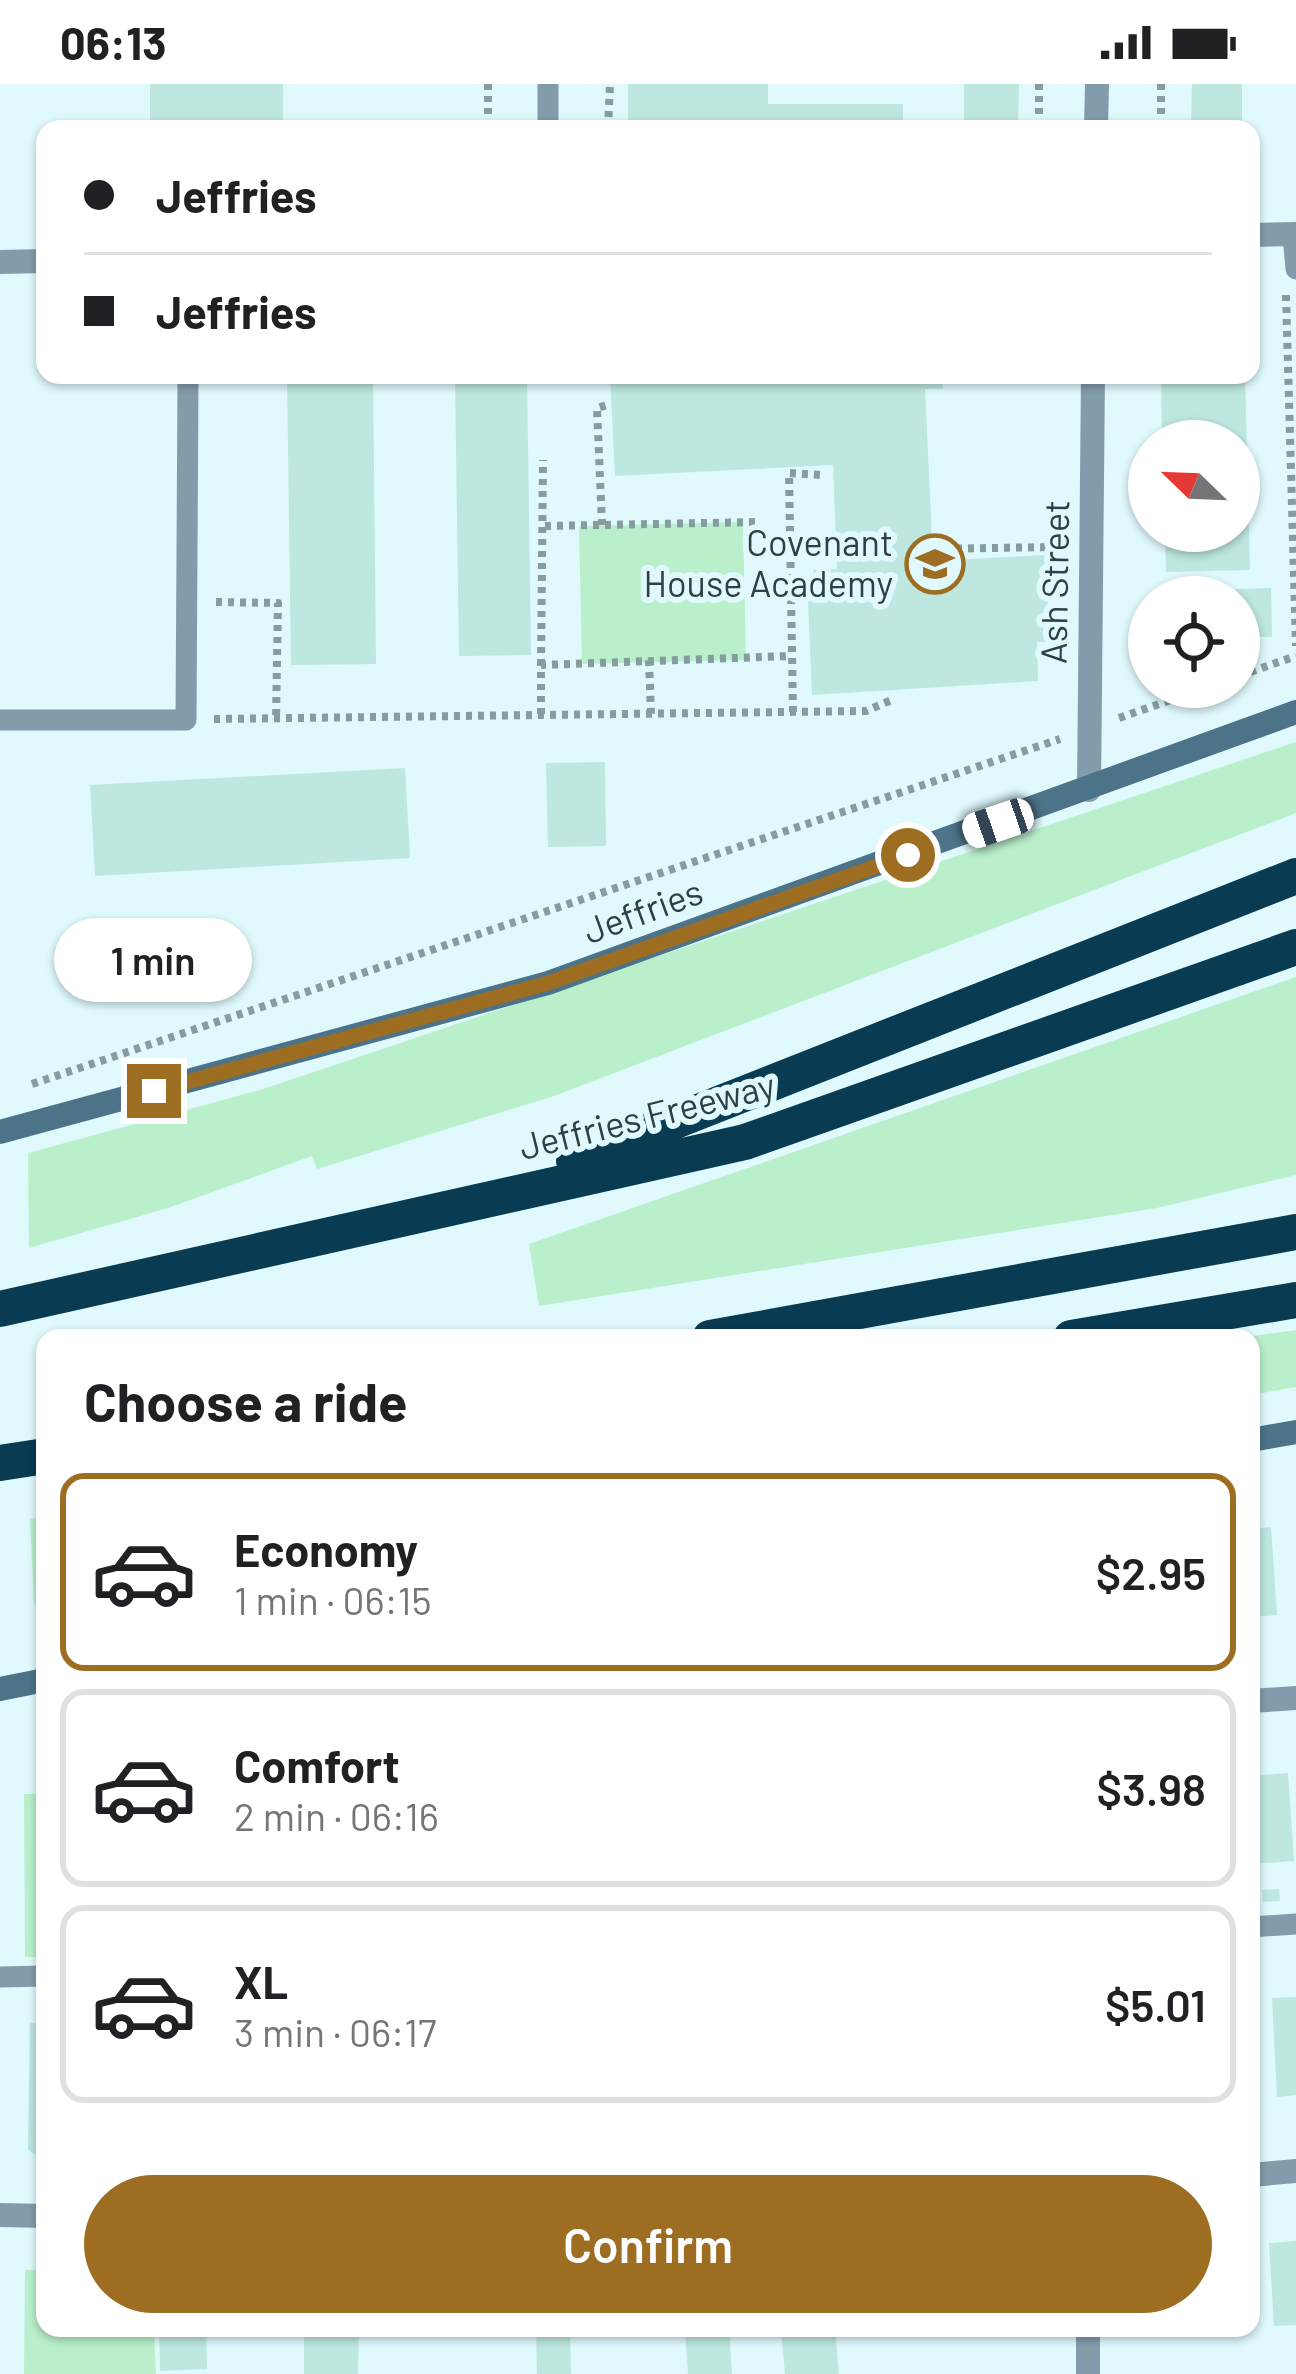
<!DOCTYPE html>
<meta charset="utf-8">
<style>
:root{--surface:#fff;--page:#f6f6f6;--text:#202124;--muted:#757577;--line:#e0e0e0;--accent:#9d6e21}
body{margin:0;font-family:Barlow,sans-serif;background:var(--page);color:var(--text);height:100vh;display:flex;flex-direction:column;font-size:45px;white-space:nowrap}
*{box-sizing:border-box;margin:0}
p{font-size:39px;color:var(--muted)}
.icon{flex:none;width:66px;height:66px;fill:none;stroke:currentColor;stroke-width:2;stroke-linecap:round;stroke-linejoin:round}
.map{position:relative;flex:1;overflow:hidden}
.drawer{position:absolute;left:36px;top:1245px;width:1224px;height:1008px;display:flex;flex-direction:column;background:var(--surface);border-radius:24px;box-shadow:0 3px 9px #0004}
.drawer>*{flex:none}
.guide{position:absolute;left:36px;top:36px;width:1224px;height:264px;border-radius:24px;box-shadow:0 3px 9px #0004;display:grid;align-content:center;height:264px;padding:0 48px;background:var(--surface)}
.needle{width:78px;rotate:293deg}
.buttons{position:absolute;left:1128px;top:336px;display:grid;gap:24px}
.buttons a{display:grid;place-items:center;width:132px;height:132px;border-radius:50%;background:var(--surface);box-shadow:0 3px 9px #0004;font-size:60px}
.end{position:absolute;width:54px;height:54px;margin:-27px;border:15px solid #9d6e21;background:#fff;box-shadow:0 0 0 6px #fff}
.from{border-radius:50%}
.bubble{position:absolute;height:84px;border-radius:42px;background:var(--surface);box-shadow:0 3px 9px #0004;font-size:39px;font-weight:600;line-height:84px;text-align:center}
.car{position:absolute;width:36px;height:72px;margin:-36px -18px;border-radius:15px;box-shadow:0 0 9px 3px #0007;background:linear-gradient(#fff 24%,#345 0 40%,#fff 0 76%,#345 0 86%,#fff 0)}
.guide b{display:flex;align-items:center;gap:42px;height:114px;font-size:45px}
.guide b+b{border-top:3px solid var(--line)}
.guide i{width:30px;height:30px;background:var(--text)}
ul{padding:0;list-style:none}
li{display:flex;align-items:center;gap:36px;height:198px;margin:0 24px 18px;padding:0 24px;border:6px solid var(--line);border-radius:24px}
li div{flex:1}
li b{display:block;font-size:45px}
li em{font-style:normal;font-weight:600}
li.current{border-color:var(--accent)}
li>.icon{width:108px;height:108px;stroke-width:1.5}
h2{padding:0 48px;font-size:54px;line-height:144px}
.button{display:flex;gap:24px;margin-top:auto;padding:24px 48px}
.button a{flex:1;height:138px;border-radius:72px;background:var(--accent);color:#fff;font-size:48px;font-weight:600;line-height:138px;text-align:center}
.status{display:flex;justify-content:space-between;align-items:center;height:84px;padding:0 60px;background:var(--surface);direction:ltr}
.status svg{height:33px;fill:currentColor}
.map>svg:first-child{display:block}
.green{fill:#b9f0cb}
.building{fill:#bde7df}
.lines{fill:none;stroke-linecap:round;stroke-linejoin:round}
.path{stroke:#869c9f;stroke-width:8;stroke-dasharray:6 6;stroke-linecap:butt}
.lane{stroke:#839cac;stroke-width:21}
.street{stroke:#839cac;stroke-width:24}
.secondary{stroke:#4d7389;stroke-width:24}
.highway{stroke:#093b53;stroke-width:36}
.route{stroke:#9d6e21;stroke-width:15}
.labels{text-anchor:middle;stroke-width:12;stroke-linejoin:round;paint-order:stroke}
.poi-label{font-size:36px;fill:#2f4043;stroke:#dff9fd;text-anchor:end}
.street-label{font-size:36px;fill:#2f4043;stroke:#dff9fd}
</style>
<div class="status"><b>06:13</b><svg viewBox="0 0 49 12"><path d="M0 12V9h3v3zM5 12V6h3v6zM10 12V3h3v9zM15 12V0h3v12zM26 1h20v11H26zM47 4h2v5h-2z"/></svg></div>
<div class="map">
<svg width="1296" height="2290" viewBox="0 0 1296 2290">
<rect width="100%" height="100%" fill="#dff9fd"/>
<!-- green -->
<path class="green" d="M743 438 746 576 582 580 579 442Z
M1296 658V729L554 1012 317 1085 312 1072 168 1124 29 1164 28 1069 260 1006Z
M1296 893V1091L1157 1124 539 1222 529 1160Z
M1296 1246V1303L1251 1311V1254H1239Z
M45 1433V1543L34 1519 30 1435Z
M24 1710H45V1873H25Z
M25 2186H45V2244H154L156 2290H24Z"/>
<!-- building -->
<path class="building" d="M150 0H283V45H150Z
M628 0H768V20H903V45H628Z
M964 0H1019L1018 45H964Z
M1192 0H1242V45H1191Z
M436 40V45H388V41Z
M287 291H373L376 580 291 581Z
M455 291H527L531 571 459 572Z
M610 291H942L943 305H925L933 477 1046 471 1049 558H1037L1038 597 812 611 808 517 815 516 813 486 837 485 833 381 615 392Z
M1161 291H1245L1250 486 1166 488 1165 447H1239V357H1162Z
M1271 504 1272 553H1239L1235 505Z
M605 678 606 762 548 763 546 679Z
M405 684 410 774 95 792 90 701Z
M1271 1443 1277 1531 1251 1533V1445Z
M1288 1689 1294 1777 1251 1780V1692Z
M1279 1805 1280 1817 1263 1818 1262 1806Z
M1296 1913V2011L1277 2013 1272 1914Z
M30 1939 45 1940V2077L28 2066Z
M1296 2157V2241L1274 2242 1269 2159Z
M159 2244H206L207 2285 160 2287Z
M304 2244H359L358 2290H304Z
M536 2244H570L571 2290H537Z
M685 2244H729L732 2290H688Z
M781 2244H835L839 2290H785Z"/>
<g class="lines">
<!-- path -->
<path class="path" d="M488 0V45
M1039 0V45
M1161 0V45
M608 45 610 0
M1286 211 1296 562
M602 441 597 324 611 320
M545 442 760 438
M932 465 1054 463
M216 518 278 519 276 635
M649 576 651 630
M541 581 543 376
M1239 592 1296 572
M793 628 789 389 821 391
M541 630V581L790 572
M1119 634 1208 603
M214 635 866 627 894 615
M32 1000 1060 655"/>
<!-- lane -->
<path class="lane" d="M548 0V45
M1293 151 1296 185
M0 636H186L188 296
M1251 1843 1296 1840
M0 1893 45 1892"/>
<!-- street -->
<path class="street" d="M1096 45 1097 0
M1251 151 1296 150
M0 178 45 177
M1089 706 1093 291
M1251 1617 1296 1614
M1251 2091 1296 2087
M0 2131 45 2132
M1088 2244V2290"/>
<!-- secondary -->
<path class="secondary" d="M0 1048 548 899 1296 628
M1251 1356 1296 1348
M0 1605 45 1596"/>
<!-- highway -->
<path class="highway" d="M574 1077 1296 792
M0 1225 745 1058 1296 863
M710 1254 1296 1148
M1071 1254 1296 1216
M0 1379 45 1372"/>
</g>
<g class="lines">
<!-- route -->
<path class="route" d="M154 1007 548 899 908 771"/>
</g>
<!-- icons -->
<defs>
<g id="school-ring" transform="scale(3)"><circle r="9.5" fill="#dff9fd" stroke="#9d6e21" stroke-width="1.5"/><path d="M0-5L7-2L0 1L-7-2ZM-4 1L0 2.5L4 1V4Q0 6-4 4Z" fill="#9d6e21"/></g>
</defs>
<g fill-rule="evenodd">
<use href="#school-ring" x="935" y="480"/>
</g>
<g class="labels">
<!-- poi labels -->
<g class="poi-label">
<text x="893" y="472">Covenant<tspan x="893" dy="41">House Academy</tspan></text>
</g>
<!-- street labels -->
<g class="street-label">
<text transform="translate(1055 498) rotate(-89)" y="13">Ash Street</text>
<text transform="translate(643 827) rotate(-20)" y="13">Jeffries</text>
<text transform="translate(647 1032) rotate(-14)" y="13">Jeffries Freeway</text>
</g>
</g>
</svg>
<div class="buttons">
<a><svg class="needle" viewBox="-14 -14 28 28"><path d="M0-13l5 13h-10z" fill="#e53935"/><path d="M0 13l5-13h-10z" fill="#757577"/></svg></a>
<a><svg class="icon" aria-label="locate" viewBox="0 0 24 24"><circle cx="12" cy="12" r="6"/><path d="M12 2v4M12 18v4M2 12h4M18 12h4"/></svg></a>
</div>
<i class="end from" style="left:908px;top:771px"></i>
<i class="end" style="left:154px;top:1007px"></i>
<div class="bubble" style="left:54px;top:834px;width:198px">1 min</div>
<i class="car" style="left:998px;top:739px;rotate:251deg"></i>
<div class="guide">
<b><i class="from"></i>Jeffries</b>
<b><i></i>Jeffries</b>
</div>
<section class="drawer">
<h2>Choose a ride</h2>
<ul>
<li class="current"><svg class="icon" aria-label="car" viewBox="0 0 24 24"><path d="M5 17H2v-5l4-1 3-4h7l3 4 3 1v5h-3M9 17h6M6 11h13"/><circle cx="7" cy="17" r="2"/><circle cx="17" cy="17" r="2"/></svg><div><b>Economy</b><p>1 min · 06:15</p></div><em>$2.95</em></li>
<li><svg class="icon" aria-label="car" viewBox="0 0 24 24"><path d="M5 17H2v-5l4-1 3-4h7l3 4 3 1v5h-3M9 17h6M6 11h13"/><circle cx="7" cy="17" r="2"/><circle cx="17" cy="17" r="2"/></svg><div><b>Comfort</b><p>2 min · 06:16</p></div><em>$3.98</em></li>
<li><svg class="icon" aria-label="car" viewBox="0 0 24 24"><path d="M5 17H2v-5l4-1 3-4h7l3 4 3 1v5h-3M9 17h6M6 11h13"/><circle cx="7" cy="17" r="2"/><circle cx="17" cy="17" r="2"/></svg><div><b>XL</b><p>3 min · 06:17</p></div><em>$5.01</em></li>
</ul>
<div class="button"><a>Confirm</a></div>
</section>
</div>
